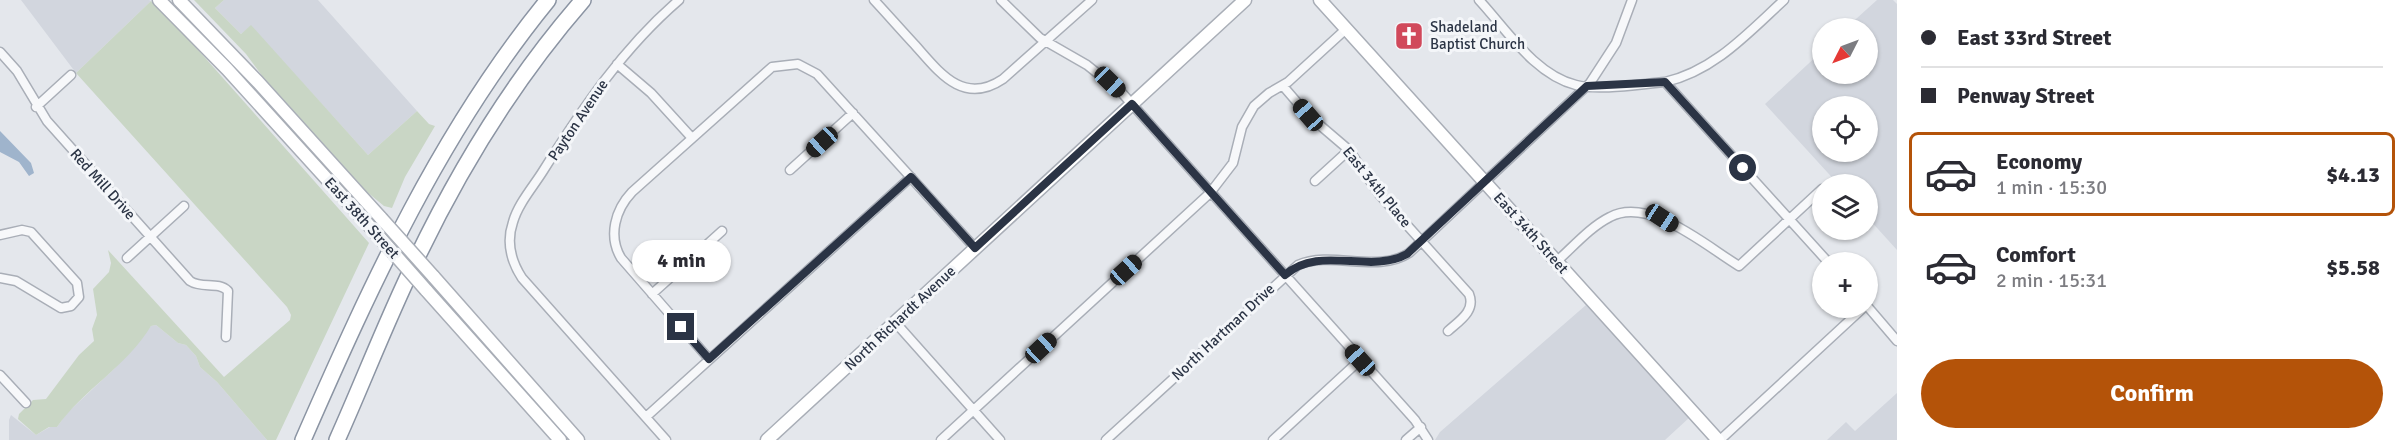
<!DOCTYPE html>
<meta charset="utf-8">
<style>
:root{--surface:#fff;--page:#f7f7f7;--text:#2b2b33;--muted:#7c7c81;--line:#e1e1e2;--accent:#b45309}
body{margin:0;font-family:Signika,sans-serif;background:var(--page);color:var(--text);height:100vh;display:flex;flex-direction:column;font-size:22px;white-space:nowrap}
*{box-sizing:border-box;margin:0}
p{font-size:20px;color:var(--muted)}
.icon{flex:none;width:33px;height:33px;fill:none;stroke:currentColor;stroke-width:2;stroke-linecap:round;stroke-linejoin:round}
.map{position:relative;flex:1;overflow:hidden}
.side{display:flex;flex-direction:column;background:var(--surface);width:510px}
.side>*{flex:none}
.top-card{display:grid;align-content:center;height:132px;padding:0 24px;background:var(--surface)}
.needle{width:39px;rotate:228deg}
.tools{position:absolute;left:1812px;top:18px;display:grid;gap:12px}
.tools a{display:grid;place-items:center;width:66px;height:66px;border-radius:50%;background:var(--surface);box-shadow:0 2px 4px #0004;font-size:30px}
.end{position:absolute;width:27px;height:27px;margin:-14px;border:8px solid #2b3445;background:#fff;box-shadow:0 0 0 3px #fff}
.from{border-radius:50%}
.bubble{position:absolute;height:42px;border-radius:21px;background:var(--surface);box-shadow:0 2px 4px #0004;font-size:20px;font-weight:700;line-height:42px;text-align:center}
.car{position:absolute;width:18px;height:36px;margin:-18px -9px;border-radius:8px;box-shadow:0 0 4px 2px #0007;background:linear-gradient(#222 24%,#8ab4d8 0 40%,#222 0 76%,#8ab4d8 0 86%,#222 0)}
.top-card b{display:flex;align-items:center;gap:21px;height:57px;font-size:22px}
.top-card b+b{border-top:2px solid var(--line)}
.top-card i{width:15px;height:15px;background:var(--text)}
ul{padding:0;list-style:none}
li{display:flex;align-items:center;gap:18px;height:84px;margin:0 12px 9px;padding:0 12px;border:3px solid transparent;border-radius:9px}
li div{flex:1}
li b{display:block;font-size:22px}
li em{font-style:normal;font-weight:700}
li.selected{border-color:var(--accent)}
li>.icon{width:54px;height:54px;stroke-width:1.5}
.primary-button{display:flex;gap:12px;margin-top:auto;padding:12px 24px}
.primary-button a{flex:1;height:69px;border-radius:36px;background:var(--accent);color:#fff;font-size:24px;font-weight:700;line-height:69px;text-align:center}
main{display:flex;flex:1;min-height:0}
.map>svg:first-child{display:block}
.built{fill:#d2d6de;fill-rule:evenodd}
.green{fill:#c9d6c5}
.water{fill:#9fb4cc}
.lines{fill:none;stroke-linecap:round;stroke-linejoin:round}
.street-casing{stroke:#a9aeb7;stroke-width:11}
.secondary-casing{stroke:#a9aeb7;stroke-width:15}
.highway-casing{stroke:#8b94a3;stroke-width:18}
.street{stroke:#f7f8fa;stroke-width:8}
.secondary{stroke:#fff;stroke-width:12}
.highway{stroke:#fff;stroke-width:15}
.secondary-bridge-casing{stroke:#a9aeb7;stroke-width:15;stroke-linecap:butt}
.secondary-bridge{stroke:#fff;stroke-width:12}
.route{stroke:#2b3445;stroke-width:8}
.labels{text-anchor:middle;stroke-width:6;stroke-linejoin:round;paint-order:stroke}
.poi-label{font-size:15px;fill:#2b3445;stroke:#f4f6f9;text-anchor:start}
.street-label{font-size:15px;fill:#2b3445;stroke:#f4f6f9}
</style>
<main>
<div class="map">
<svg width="1897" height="440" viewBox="0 0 1897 440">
<rect width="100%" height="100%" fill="#e4e7ec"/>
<!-- built -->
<path class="built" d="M21 0H149L151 1 76 73Z
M224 0H318L417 111 368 155 251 26 241 34 215 8Z
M1877 0H1893L1897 4V250L1868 218V184H1838L1765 104 1822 51V74H1868V28H1846ZM1822 106H1868V152H1822Z
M1586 305 1690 417 1665 440H1435L1440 432Z
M156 325 178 343 186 345 196 356 200 367 217 382 267 440H9V420L11 415 36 435 50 427H57L67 413 114 369 151 326Z
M1897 393V440H1827L1846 422 1855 431Z"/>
<!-- green -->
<path class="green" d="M194 0H224L215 8 241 34 251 25 368 155 417 111 429 124 435 126 405 177 392 208 384 206 367 192 263 77 246 54Z
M151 1 184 34 369 243 276 440H267L217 382 200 367 196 356 186 345 178 343 156 325 151 326C127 366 83 390 57 427H49L36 435 18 419 19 414 33 400 46 399 79 355 94 341 92 329 97 315 93 289 109 272 111 263 108 250 224 377 290 320 291 315 287 307 76 73Z"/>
<!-- water -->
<path class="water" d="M0 131 31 163 34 173 29 176 19 162 0 152Z"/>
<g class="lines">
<!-- street casing -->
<g class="street-casing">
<path id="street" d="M874 0C888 15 901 30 915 45 939 72 963 106 1003 79L1092 0
M1001 0 1040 38 1087 65 1122 93 1415 420 1428 440
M1479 0C1506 29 1535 75 1576 85 1599 91 1640 84 1665 82L1828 262
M0 52 17 71 47 121 190 281C202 289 218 281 228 291L226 337
M617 64 651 93 692 138
M1665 82C1714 71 1748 33 1784 0
M1283 86 1308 115 1349 150 1379 194 1469 294C1476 311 1459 321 1448 331
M36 107 71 75
M790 170 853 113
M1315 181 1349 150
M0 235 22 230 31 232 77 283 79 297 71 306 61 308 16 281 0 278
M127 258 184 206
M1556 262C1573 247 1590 227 1610 217 1649 196 1706 246 1739 266L1822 189
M652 294 722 231
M1868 307 1897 341
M895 322 1000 440
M709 359 621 258C608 236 615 210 632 192L772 67 798 64 817 74 975 248
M0 375 26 403
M646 417 911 177
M666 440 522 278C511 261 506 242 513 222 518 204 533 187 543 171 582 109 623 48 679 0
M941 440 1210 193 1233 163 1242 127 1254 106 1269 93 1288 82 1346 29
M1106 440 1298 265C1332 250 1377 274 1409 253L1590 83 1616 43 1632 0
M1273 440 1360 360
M1406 440 1421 427
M1720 440 1863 308"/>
</g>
<!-- secondary casing -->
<g class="secondary-casing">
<path id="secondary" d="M159 0 227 69 374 231
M179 0 258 82 381 218
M1320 0 1718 440
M433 276 578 440
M426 290 560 440
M767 440 1245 0"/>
</g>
<!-- highway casing -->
<g class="highway-casing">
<path id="highway" d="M303 440C371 285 440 132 548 0
M337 440C363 382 386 322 414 264 458 171 515 78 583 0"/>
</g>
<!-- street -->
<use href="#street" class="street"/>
<!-- secondary -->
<use href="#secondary" class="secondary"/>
<!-- highway -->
<use href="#highway" class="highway"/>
<!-- secondary-bridge casing -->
<g class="secondary-bridge-casing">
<path id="secondary-bridge" d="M381 218 433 276
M374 231 426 290"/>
</g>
<!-- secondary-bridge -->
<use href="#secondary-bridge" class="secondary-bridge"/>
</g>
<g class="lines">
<!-- route -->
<path class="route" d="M681 327 709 359 911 177 975 248 1132 104 1285 275C1320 244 1369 275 1407 254L1587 86 1665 82 1743 168"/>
</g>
<!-- icons -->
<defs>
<g id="church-square" transform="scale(1.5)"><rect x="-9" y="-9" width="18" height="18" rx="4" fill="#d1495b" stroke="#f4f6f9"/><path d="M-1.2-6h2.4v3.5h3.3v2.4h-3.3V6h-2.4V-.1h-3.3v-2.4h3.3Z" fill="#fff"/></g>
</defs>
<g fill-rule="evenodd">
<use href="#church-square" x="1409" y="36"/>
</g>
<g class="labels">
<!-- poi labels -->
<g class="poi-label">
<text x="1430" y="32">Shadeland<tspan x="1430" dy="17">Baptist Church</tspan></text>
</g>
<!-- street labels -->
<g class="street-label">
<text transform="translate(578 120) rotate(-56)" y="5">Payton Avenue</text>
<text transform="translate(103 184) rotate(48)" y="5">Red Mill Drive</text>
<text transform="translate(1377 187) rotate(51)" y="5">East 34th Place</text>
<text transform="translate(362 218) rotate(48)" y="5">East 38th Street</text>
<text transform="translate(1531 233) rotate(48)" y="5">East 34th Street</text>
<text transform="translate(900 318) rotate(-43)" y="5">North Richardt Avenue</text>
<text transform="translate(1223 332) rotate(-43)" y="5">North Hartman Drive</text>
</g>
</g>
</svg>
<div class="tools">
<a><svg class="needle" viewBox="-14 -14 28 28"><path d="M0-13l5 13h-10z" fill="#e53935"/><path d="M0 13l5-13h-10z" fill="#7c7c81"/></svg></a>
<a><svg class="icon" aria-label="locate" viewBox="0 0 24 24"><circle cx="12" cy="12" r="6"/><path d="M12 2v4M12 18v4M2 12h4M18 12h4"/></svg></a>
<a><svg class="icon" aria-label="layers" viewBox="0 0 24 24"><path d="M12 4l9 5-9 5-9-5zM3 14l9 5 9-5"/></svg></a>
<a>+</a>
</div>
<i class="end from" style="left:1743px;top:168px"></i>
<i class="end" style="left:681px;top:327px"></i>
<div class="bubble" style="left:632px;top:240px;width:99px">4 min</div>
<i class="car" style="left:1110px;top:82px;rotate:134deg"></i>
<i class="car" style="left:1308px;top:115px;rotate:319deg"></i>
<i class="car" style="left:822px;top:142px;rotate:228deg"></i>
<i class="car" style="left:1662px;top:218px;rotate:123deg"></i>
<i class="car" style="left:1126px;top:270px;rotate:48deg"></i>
<i class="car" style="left:1041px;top:348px;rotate:47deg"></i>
<i class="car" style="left:1360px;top:360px;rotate:318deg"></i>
</div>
<section class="side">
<div class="top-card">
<b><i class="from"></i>East 33rd Street</b>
<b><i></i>Penway Street</b>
</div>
<ul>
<li class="selected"><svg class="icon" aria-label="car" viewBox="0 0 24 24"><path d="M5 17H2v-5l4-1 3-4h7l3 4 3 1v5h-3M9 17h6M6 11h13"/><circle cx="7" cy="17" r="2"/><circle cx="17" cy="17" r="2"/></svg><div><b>Economy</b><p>1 min · 15:30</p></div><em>$4.13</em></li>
<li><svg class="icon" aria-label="car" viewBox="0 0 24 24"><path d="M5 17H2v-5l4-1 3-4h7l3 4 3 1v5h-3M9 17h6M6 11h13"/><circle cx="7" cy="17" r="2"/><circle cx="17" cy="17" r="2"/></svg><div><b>Comfort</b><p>2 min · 15:31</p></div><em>$5.58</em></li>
</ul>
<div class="primary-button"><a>Confirm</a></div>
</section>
</main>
